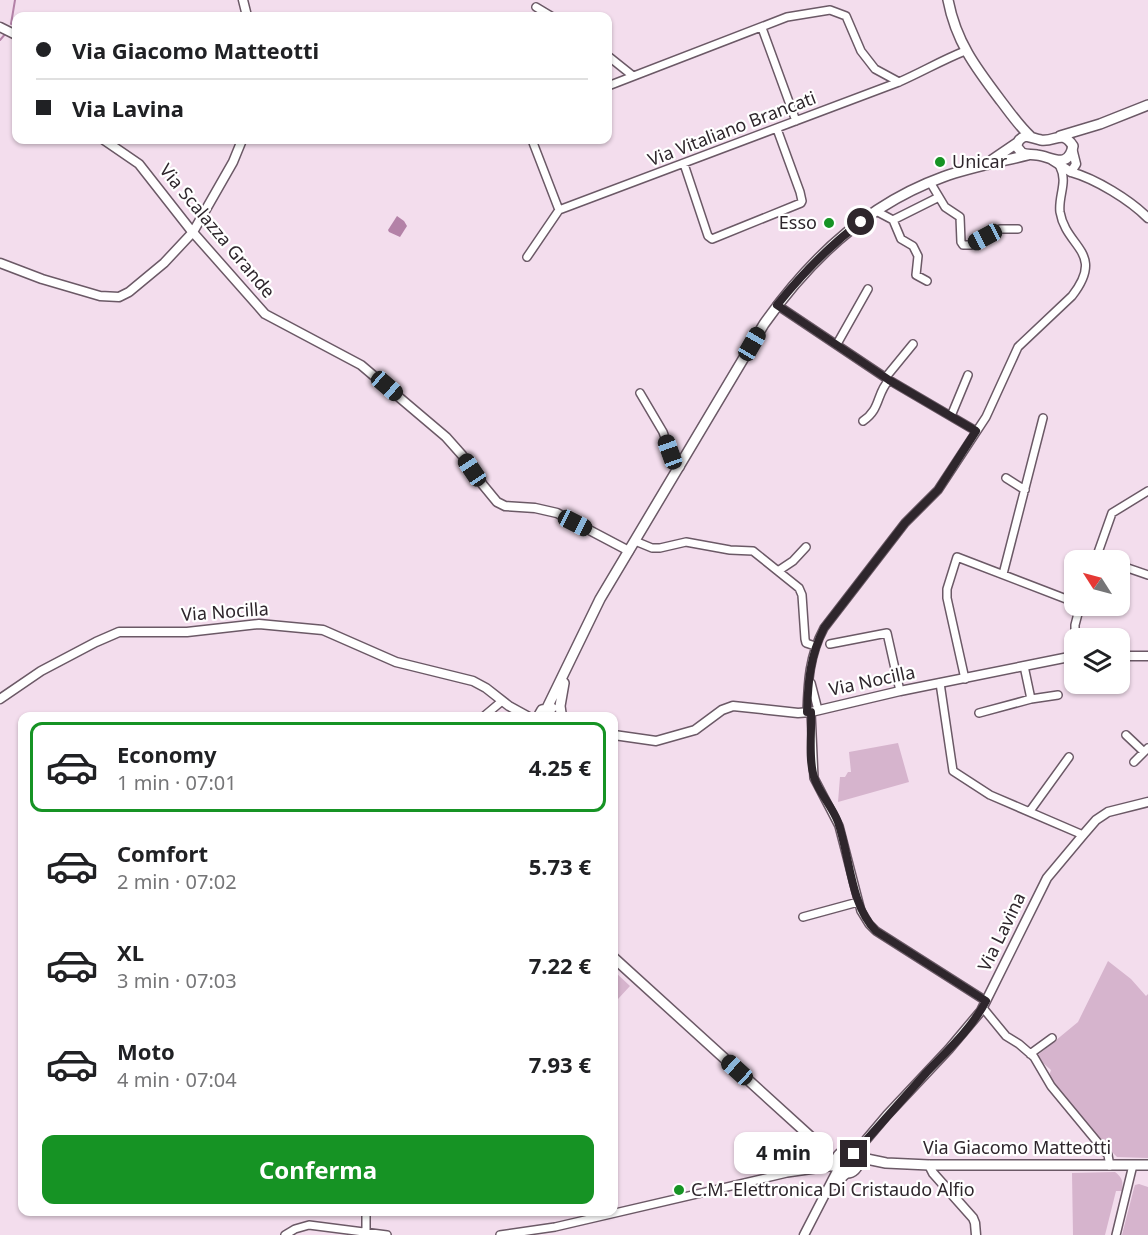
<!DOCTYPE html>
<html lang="it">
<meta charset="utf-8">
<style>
:root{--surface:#fff;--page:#f6f6f6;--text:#202124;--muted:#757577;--line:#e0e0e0;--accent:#169324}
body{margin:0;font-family:"Noto Sans",sans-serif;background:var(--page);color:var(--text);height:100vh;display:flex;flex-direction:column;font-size:22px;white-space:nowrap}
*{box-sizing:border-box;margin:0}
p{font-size:20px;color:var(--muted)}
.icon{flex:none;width:33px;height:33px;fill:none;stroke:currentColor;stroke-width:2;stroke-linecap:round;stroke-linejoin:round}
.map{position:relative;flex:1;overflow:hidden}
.drawer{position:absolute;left:18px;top:712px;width:600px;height:504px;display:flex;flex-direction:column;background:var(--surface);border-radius:12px;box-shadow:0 2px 4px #0004}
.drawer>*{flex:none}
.guide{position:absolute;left:12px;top:12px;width:600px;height:132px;border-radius:12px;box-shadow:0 2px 4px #0004;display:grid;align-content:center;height:132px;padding:0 24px;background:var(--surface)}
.needle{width:39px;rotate:306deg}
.buttons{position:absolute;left:1064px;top:550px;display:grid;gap:12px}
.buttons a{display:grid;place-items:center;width:66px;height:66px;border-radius:12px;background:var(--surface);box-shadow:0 2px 4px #0004;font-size:30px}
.end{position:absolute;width:27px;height:27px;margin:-14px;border:8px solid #2e262c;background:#fff;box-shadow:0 0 0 3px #fff}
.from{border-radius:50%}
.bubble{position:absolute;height:42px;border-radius:12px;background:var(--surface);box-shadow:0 2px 4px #0004;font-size:20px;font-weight:700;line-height:42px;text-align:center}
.car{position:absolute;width:18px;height:36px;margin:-18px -9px;border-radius:8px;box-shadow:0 0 4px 2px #0007;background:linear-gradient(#222 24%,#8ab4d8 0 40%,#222 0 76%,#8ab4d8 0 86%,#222 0)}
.guide b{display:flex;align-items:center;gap:21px;height:57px;font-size:22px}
.guide b+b{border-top:2px solid var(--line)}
.guide i{width:15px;height:15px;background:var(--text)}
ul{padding:10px 0 0;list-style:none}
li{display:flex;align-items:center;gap:18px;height:90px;margin:0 12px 9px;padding:0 12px;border:3px solid transparent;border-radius:12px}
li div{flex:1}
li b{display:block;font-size:22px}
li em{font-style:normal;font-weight:700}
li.current{border-color:var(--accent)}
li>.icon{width:54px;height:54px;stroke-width:1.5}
.cta{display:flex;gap:12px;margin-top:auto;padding:12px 24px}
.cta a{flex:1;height:69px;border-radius:12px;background:var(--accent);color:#fff;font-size:24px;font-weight:700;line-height:69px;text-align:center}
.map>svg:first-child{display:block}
.green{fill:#d6b4cd}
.water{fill:#b381a7}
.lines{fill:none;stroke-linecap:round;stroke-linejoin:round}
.stream{stroke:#b381a7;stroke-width:2}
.minor-casing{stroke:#6b5966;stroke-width:10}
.tertiary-casing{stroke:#6b5966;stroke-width:11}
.secondary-casing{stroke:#6b5966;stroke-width:12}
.minor{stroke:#fff;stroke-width:7}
.tertiary{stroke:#fff;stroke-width:8}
.secondary{stroke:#fff;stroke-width:9}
.route{stroke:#2e262c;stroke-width:8}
.poi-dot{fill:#169324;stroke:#fff;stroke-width:2}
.labels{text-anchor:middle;stroke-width:4.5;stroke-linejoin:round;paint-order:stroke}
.street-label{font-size:18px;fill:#2e262c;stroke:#fff}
.poi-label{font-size:18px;fill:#2e262c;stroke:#fff;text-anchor:start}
</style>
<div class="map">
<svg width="1148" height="1235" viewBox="0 0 1148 1235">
<rect width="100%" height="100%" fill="#f3dded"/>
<!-- green -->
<path class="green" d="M898 743 909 782 838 802 840 777H845L848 772H851L849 752Z
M1108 961 1131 979 1146 996 1148 994V1158L1117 1157 1086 1126 1048 1079 1051 1070 1043 1063 1038 1055 1078 1022Z
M614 971 630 986 618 999 614 996Z
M1115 1172C1123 1178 1123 1182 1122 1191H1116L1105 1235H1073L1072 1173Z
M1139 1184 1148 1187V1235H1122L1134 1188 1135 1185Z"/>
<!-- water -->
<path class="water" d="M397 216 404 221 407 226 400 237 389 232 388 230Z"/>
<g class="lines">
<!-- stream -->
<path class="stream" d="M11 24 15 0
M0 40 6 33"/>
<!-- minor casing -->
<g class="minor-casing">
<path id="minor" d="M536 7 551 16
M762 28 796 121
M608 56 633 76
M608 86 787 17 830 10 846 16 861 51 875 69 899 82
M532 140 559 210
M684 164 708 236 712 239 801 203 802 201 800 192 777 129
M930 182 945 207 960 217 961 242 963 245H971L1000 229H1018
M876 211 893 220 939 197
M893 220 901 239 913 246 918 256 916 275 927 281
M527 257 559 210 899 82C922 72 942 60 965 51
M777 305 889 380 976 431
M837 344 868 289
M886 377 913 344
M640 393 663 432 670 452 680 467
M951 416 968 375
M863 421C881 409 876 394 889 380
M1006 478 1025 490
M635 541 652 548H660L686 542 730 550 753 551 799 588 802 595 805 639 806 643 815 646
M1097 556 1109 561
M1095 561 1112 513 1148 491
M1119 565 1148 575
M778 571 793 561 806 547
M1003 574 1043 418
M1075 639V625L1080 606
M830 644 887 633 900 691
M965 679 947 598V589L957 557 1074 602
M811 683 818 710
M940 683 953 771 990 795 1083 835
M1031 699 1058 695
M807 712C808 682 809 656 824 628L905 523 938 490 986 417 1018 347 1072 296C1106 252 1066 248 1060 212 1058 196 1068 182 1060 167
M811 712 814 778 839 826 861 911 869 924 876 931 986 1001
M979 713 1031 699 1024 666
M483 717 502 701
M1126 735 1144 752 1148 748
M1134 762 1144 752
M1030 811 1069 757
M803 917 858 902
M983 1008 1006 1036 1019 1044 1034 1057 1051 1086 1108 1155 1110 1166
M1030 1054 1052 1038
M366 1212V1233
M285 1235 295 1229 309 1225 387 1235
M500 1235 555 1227 787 1173 829 1167H837
M1116 1235 1133 1165"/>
</g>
<!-- tertiary casing -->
<g class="tertiary-casing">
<path id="tertiary" d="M243 0 247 16
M0 27 16 35
M104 140 139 164 190 229 265 314 361 365 446 437 462 455 483 485 497 502 505 506 535 508 557 513 629 551
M1052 160 1071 172 1076 164 1072 148
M1071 172C1096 179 1130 200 1148 218
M0 263 42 279 100 296 119 297 129 292 164 263 193 232 233 162 242 140
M1119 656H1148
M0 699 41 671 96 642 119 632H187L259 624 323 630 396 662 473 681 486 688 509 706 529 717
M614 735 656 741 695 730 722 710 733 706 798 713 811 712 900 691 1074 656
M854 1154 887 1115 949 1049 981 1011 1047 878 1083 835 1096 820 1108 812 1148 802
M929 1165 933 1173 973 1218 975 1223 976 1235
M834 1185 847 1173
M804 1235 838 1169"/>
</g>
<!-- secondary casing -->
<g class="secondary-casing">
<path id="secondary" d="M948 0C956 42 976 68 1001 101 1011 114 1019 126 1031 137
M1026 136C1031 137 1036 139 1041 140 1056 142 1062 129 1073 146 1068 170 1052 157 1037 155 1031 154 1027 155 1022 153L1017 147C1017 141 1020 138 1026 136Z
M1060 136 1100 124 1148 105
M992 160 1017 143
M547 708 600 599 764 324C809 260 868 204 943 177 971 167 999 162 1028 155
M561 713 560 706 564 683
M538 717 542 710 552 708
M614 958 812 1138 836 1165
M836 1162a11 11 0 1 1 22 0a11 11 0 1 1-22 0Z
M857 1157 886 1163 929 1165H1148"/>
</g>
<!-- minor -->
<use href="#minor" class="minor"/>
<!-- tertiary -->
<use href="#tertiary" class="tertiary"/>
<!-- secondary -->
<use href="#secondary" class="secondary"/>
</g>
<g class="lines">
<!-- route -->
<path class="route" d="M854 1154C878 1127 902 1100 926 1073 947 1051 972 1028 986 1001L876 931C850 905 850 856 838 822 832 806 819 793 814 777 808 759 812 731 811 712H807C808 682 810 656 824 628L905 523 938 490 976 431 889 380 777 305C802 274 829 246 861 222"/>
</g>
<!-- markers -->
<g class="poi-dot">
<circle cx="940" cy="162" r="6"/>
<circle cx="829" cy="223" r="6"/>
<circle cx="679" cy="1190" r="6"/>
</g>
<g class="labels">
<!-- street labels -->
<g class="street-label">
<text transform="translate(732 129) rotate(-21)" y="6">Via Vitaliano Brancati</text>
<text transform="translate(217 231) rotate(50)" y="6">Via Scalazza Grande</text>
<text transform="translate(225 612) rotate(-4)" y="6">Via Nocilla</text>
<text transform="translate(872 681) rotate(-12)" y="6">Via Nocilla</text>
<text transform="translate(1002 932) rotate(-64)" y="6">Via Lavina</text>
<text x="1017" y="1154">Via Giacomo Matteotti</text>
</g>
<!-- poi labels -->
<g class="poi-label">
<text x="952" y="168">Unicar</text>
<text x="817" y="229" text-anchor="end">Esso</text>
<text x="691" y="1196">C.M. Elettronica Di Cristaudo Alfio</text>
</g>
</g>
</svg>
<div class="buttons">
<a><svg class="needle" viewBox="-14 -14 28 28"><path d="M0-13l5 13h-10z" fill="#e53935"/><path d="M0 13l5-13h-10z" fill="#757577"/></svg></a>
<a><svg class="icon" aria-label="layers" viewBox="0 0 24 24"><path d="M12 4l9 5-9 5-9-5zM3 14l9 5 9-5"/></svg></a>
</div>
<i class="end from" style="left:861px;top:222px"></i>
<i class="end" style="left:854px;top:1154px"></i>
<div class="bubble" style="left:734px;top:1132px;width:99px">4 min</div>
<i class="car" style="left:985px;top:237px;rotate:242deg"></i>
<i class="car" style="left:752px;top:344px;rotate:30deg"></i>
<i class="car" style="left:387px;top:386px;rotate:131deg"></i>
<i class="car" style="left:670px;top:452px;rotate:340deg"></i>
<i class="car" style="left:472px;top:470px;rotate:326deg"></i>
<i class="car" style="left:575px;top:523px;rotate:117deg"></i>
<i class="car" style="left:737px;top:1070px;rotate:312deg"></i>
<div class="guide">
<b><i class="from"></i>Via Giacomo Matteotti</b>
<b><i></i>Via Lavina</b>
</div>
<section class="drawer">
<ul>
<li class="current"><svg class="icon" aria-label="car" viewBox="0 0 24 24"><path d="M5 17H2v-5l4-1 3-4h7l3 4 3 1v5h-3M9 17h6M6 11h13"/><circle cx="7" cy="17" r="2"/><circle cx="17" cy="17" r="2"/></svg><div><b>Economy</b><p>1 min · 07:01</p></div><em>4.25 €</em></li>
<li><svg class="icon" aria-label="car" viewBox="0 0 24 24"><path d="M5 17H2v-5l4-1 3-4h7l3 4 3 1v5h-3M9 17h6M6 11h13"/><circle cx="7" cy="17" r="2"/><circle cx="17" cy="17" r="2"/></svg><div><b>Comfort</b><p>2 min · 07:02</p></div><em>5.73 €</em></li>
<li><svg class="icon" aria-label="car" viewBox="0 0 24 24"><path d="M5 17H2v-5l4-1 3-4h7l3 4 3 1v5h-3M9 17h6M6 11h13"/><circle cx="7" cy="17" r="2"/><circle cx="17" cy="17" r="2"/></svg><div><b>XL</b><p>3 min · 07:03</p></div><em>7.22 €</em></li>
<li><svg class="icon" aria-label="car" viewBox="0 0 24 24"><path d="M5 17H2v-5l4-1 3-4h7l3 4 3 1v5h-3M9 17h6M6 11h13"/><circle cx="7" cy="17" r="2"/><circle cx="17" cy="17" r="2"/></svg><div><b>Moto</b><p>4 min · 07:04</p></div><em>7.93 €</em></li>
</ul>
<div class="cta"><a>Conferma</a></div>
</section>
</div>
